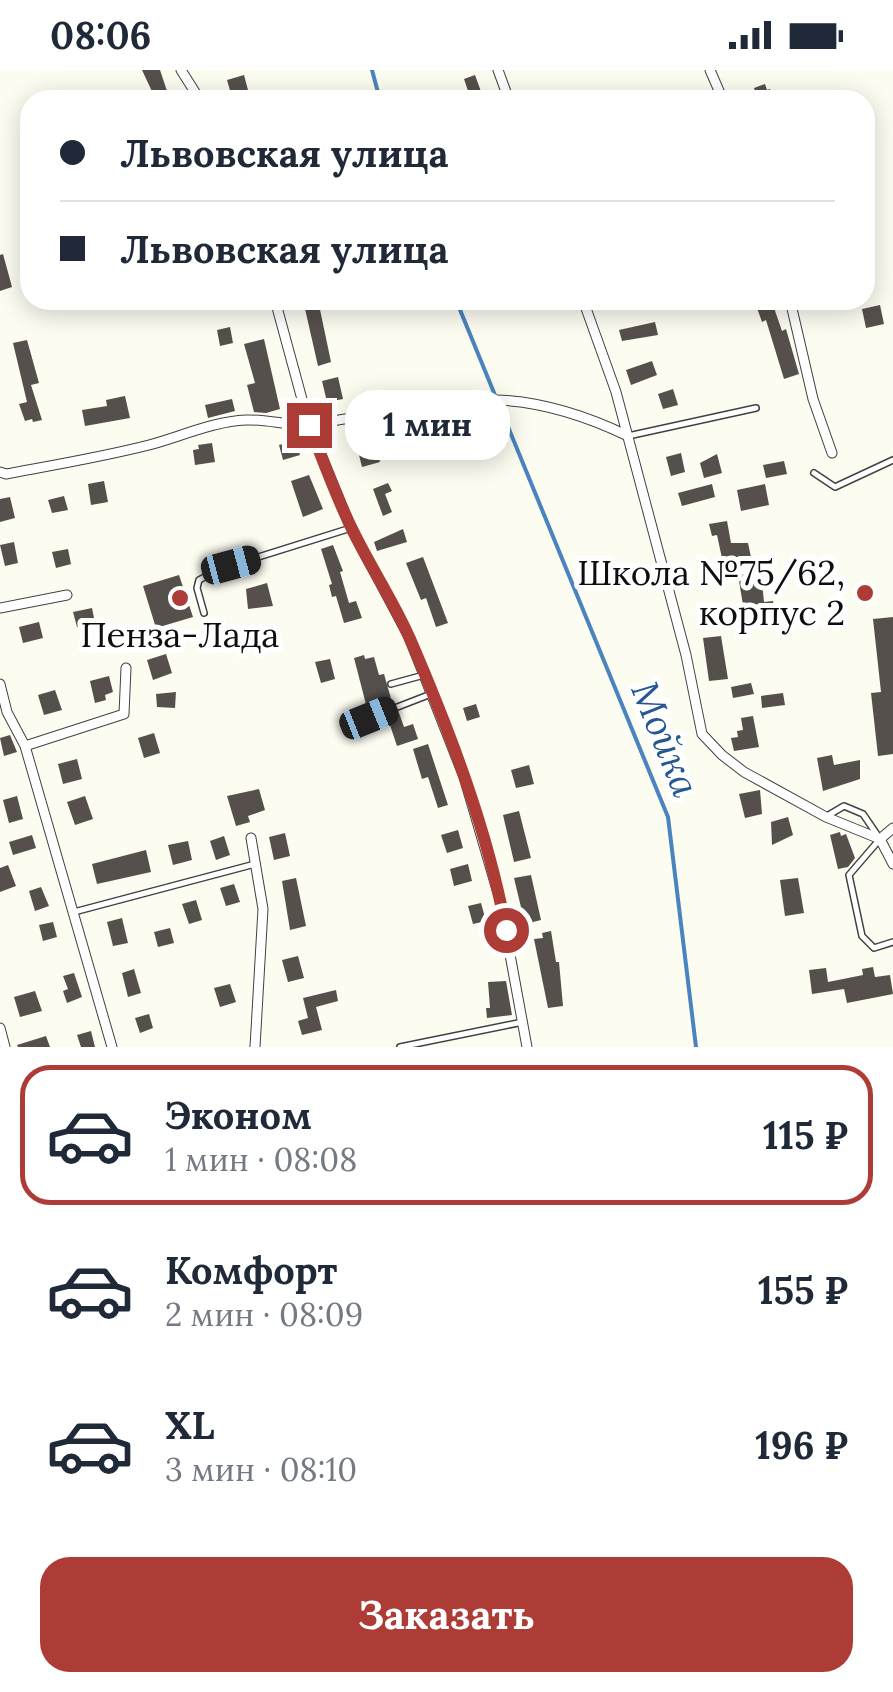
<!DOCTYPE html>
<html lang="ru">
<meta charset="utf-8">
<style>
:root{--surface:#fff;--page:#f2f2f3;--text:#1f2937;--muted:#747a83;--line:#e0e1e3;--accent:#ae3c36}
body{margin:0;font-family:Lora,serif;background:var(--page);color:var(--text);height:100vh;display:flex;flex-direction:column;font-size:38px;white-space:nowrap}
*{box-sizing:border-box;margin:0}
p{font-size:32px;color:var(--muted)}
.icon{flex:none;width:55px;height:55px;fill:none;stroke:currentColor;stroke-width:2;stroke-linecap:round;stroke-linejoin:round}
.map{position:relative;height:977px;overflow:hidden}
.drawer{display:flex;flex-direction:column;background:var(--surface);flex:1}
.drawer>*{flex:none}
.guide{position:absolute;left:20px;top:20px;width:855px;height:220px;border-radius:30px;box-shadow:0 5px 25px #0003;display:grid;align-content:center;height:220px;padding:0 40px;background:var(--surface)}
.end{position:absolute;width:45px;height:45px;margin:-22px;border:12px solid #ae3c36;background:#fff;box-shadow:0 0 0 5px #fff}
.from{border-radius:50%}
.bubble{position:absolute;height:70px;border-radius:30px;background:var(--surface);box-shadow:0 5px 25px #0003;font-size:32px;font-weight:700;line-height:70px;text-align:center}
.car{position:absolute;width:30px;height:60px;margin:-30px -15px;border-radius:12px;box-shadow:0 0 8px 2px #0007;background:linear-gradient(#222 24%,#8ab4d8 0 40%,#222 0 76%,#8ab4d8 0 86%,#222 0)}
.guide b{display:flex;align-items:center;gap:35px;height:95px;font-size:38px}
.guide b+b{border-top:2px solid var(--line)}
.guide i{width:25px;height:25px;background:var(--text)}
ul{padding:18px 0 0;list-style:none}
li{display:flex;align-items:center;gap:30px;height:140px;margin:0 20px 15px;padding:0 20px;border:5px solid transparent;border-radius:30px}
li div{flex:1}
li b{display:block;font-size:38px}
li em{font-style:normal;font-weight:700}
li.active{border-color:var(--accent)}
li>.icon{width:90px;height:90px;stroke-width:1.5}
.cta{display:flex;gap:20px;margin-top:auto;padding:20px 40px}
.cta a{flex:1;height:115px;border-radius:30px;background:var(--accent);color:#fff;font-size:40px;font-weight:700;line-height:115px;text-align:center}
.status{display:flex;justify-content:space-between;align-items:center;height:70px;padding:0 50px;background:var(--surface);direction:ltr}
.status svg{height:28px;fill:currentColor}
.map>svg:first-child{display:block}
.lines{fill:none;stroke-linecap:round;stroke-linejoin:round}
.stream{stroke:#4a84be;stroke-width:4}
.building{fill:#55504c}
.lane-casing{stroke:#414141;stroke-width:8}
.street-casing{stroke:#414141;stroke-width:11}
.lane{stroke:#fff;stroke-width:5}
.street{stroke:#fff;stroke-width:9}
.route{stroke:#ae3c36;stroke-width:12}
.poi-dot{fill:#ae3c36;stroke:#fff;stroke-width:4}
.labels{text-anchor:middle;stroke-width:10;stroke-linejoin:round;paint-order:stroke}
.poi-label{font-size:35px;fill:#0e0e0e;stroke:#fff;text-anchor:end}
.water-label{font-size:38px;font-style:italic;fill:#255792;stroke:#fff}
</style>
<div class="status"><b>08:06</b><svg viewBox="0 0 49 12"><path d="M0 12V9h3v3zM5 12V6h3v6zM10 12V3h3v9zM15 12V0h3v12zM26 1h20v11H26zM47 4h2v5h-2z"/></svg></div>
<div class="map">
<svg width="893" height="977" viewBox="0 0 893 977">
<rect width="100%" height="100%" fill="#fdfcf1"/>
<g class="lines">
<!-- stream -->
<path class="stream" d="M372 0 380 30
M456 230 668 747 696 977"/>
</g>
<!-- building -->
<path class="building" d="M142 0H160L170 30H156Z
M244 5 248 20 231 24 227 10Z
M475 5 483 27 471 30 464 9Z
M765 14 767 20 770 19 774 30H758L754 18Z
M3 184 12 217 0 221V185Z
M303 230H318L331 292 318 296Z
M772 232 782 261 786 259 799 304 784 309 766 250 762 252 757 238Z
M880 235 884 254 866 258 862 239Z
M655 252 658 265 622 271 619 260Z
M230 257 233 273 220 276 217 260Z
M264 269 280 339 266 343 254 342 247 315 255 313 244 274Z
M27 270 39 313 31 315 42 350 33 352 32 349 25 351 19 334 27 332 13 273Z
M652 291 657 305 631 315 626 300Z
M338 307 343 329 327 332 322 311Z
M673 319 678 335 663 339 658 324Z
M125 326 130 348 85 356 82 340 107 336 106 330Z
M232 329 235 341 208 348 205 335Z
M296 371 300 385 283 390 279 375Z
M212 373 215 392 195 395 193 380 199 379 198 375Z
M376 376 380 392 362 397 358 381Z
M681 383 685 402 671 406 666 387Z
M717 384 722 403 704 408 700 393Z
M784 391 787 404 766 408 763 395Z
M309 405 323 439 303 447 291 411Z
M104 411 108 432 91 435 88 414Z
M388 413 392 421 385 424 392 442 383 446 373 419Z
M712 414 715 427 682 436 678 423Z
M765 414 769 435 741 441 737 420Z
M64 426 68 440 52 443 48 430Z
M10 427 15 448 0 452V429Z
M727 451 731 473H748L751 487 723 493 717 465 712 466 709 454Z
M403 459 407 472 377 481 374 472Z
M14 472 18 493 5 496 0 475Z
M333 475 343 501 340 502 349 533 356 531 362 548 344 553 336 526 332 527 329 515 332 514 321 479Z
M68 479 71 494 56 498 52 482Z
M423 487 448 553 436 557 426 528 421 530 406 493Z
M761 502 764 532 773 531 774 543 745 547 738 505Z
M179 505 193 547 156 558 143 516Z
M267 513 273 536 248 539 246 519Z
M92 538 95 553 77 557 73 542Z
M893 547V684L878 686 871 623 881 622 873 549Z
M39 552 43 568 23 573 19 557Z
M721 566 728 609 709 611 703 568Z
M166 584 172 603 153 610 147 590Z
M364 585 365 589 374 587 379 605 384 604 392 632 368 642 354 588Z
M330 589 335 609 321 613 315 592Z
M109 606 113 622 105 625 106 630 95 633 90 611Z
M751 613 754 624 733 628 731 617Z
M55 620 62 640 44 645 38 625Z
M176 622 175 638 157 637 156 624Z
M783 623 785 635 762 638 761 626Z
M476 634 480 647 467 651 463 638Z
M399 643 404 657 413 654 418 669 397 676 390 655 355 665 351 648 364 645V651L369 654Z
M753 646 759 677 734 681 731 668 738 667 737 661 743 660 741 648Z
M154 663 160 683 144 688 138 668Z
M10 665 17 682 4 686 0 668Z
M428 674 448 735 438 738 428 707 422 709 413 679Z
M832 685 834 695 860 690V709L823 721 817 688Z
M77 689 82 709 63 714 58 694Z
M529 695 534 714 516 718 511 700Z
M259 719 265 740 248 746 250 752 236 756 227 726Z
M760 720 762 744 745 748 739 724Z
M17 726 23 749 9 753 3 730Z
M85 726 93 749 75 755 67 732Z
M519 741 531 788 514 792 503 745Z
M788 747 793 765 772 775 771 752Z
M458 760 463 778 447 783 441 765Z
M840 762 841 766 846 764 855 788 848 797 838 799 830 765Z
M285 763 290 786 274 790 269 767Z
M32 765 36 778 13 785 9 772Z
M224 766 230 785 216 790 210 771Z
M188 771 192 790 173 795 168 775Z
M146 780 151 802 97 814 92 794Z
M468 794 472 811 454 816 450 799Z
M8 795 16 816 0 822V798Z
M531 805 541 850 525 854 514 808Z
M296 808 306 856 290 860 282 811Z
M798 808 804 843 785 846 780 810Z
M234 814 240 832 226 836 220 818Z
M41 817 49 836 35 841 29 821Z
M196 830 202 850 189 854 182 834Z
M481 833 486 851 473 854 468 836Z
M122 848 128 873 113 876 107 852Z
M53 852 57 867 43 871 39 855Z
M170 858 174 873 158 877 154 862Z
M551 861 556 892H559L563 936 548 938 534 869 543 868 542 863Z
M298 886 304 908 288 912 282 890Z
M873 897 875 907 890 905 893 924 847 933 844 919 812 924 809 900 826 898 828 912 863 905 862 899Z
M134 899 141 923 128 927 122 903Z
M74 903 82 927 67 933 63 921 68 919 63 906Z
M506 911 512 945 487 948 486 938H490L488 912Z
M230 914 236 932 220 937 214 918Z
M336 920 338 931 316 937 322 960 302 965 298 951 308 948 303 928Z
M35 921 42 941 20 947 14 927Z
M149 944 153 958 140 963 135 948Z
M91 961 95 977H81L77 965Z
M46 966 50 977H18L17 975Z"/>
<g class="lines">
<!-- lane casing -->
<g class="lane-casing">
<path id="lane" d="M628 366 756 338
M814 403 835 417 893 390
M204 543 197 518 199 510 220 499 351 458
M391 614 424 605
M369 648 431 624
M827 746 844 736 863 744 880 769 849 805 862 866 874 878 893 872
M74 842 255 794
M400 977 523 952"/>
</g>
<!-- street casing -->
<g class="street-casing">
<path id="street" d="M181 0 200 30
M498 0 509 30
M710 0 723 30
M275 230 309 355 351 458 409 567 464 707 500 830 527 977
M583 230 616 322 686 585 702 664 722 685 744 702 826 747 880 769 893 794
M790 230 813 329 832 383
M0 402 6 404C54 395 102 387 149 375 179 367 215 351 246 350 268 349 292 357 314 354 441 334 504 306 628 366
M0 538 67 525
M0 614 7 642 25 676 112 977
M25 676 124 644 126 598
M251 768 263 839 255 977
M880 769 893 758
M0 958 5 977"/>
</g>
<!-- lane -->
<use href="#lane" class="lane"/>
<!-- street -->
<use href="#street" class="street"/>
</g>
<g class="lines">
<!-- route -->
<path class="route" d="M309 355C323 390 336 427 353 461 371 498 394 532 410 569 450 662 488 761 506 860"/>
</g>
<!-- markers -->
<g class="poi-dot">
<circle cx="865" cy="523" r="10"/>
<circle cx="180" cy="528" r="10"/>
</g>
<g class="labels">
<!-- poi labels -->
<g class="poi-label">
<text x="845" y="515">Школа №75/62,<tspan x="845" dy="40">корпус 2</tspan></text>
<text x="180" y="577" text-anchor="middle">Пенза-Лада</text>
</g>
<!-- water labels -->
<g class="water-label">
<text transform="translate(665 669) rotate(68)" y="13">Мойка</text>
</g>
</g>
</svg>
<i class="end from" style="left:506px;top:860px"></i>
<i class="end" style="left:309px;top:355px"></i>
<div class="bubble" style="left:345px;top:320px;width:165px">1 мин</div>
<i class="car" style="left:231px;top:495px;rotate:75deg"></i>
<i class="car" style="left:369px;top:648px;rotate:68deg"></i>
<div class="guide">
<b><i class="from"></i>Львовская улица</b>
<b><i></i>Львовская улица</b>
</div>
</div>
<section class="drawer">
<ul>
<li class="active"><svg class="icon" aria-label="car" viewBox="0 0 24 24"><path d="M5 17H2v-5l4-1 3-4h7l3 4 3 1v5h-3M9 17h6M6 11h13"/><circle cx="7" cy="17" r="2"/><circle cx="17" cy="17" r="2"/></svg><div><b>Эконом</b><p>1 мин · 08:08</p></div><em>115 ₽</em></li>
<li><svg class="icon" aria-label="car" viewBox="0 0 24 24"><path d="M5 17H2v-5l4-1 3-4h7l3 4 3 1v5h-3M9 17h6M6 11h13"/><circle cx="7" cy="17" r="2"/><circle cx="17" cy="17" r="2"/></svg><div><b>Комфорт</b><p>2 мин · 08:09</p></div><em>155 ₽</em></li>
<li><svg class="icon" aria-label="car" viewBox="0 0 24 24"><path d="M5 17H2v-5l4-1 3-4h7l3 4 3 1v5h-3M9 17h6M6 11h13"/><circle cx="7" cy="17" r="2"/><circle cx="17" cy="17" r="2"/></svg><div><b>XL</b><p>3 мин · 08:10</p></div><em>196 ₽</em></li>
</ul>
<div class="cta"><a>Заказать</a></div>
</section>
